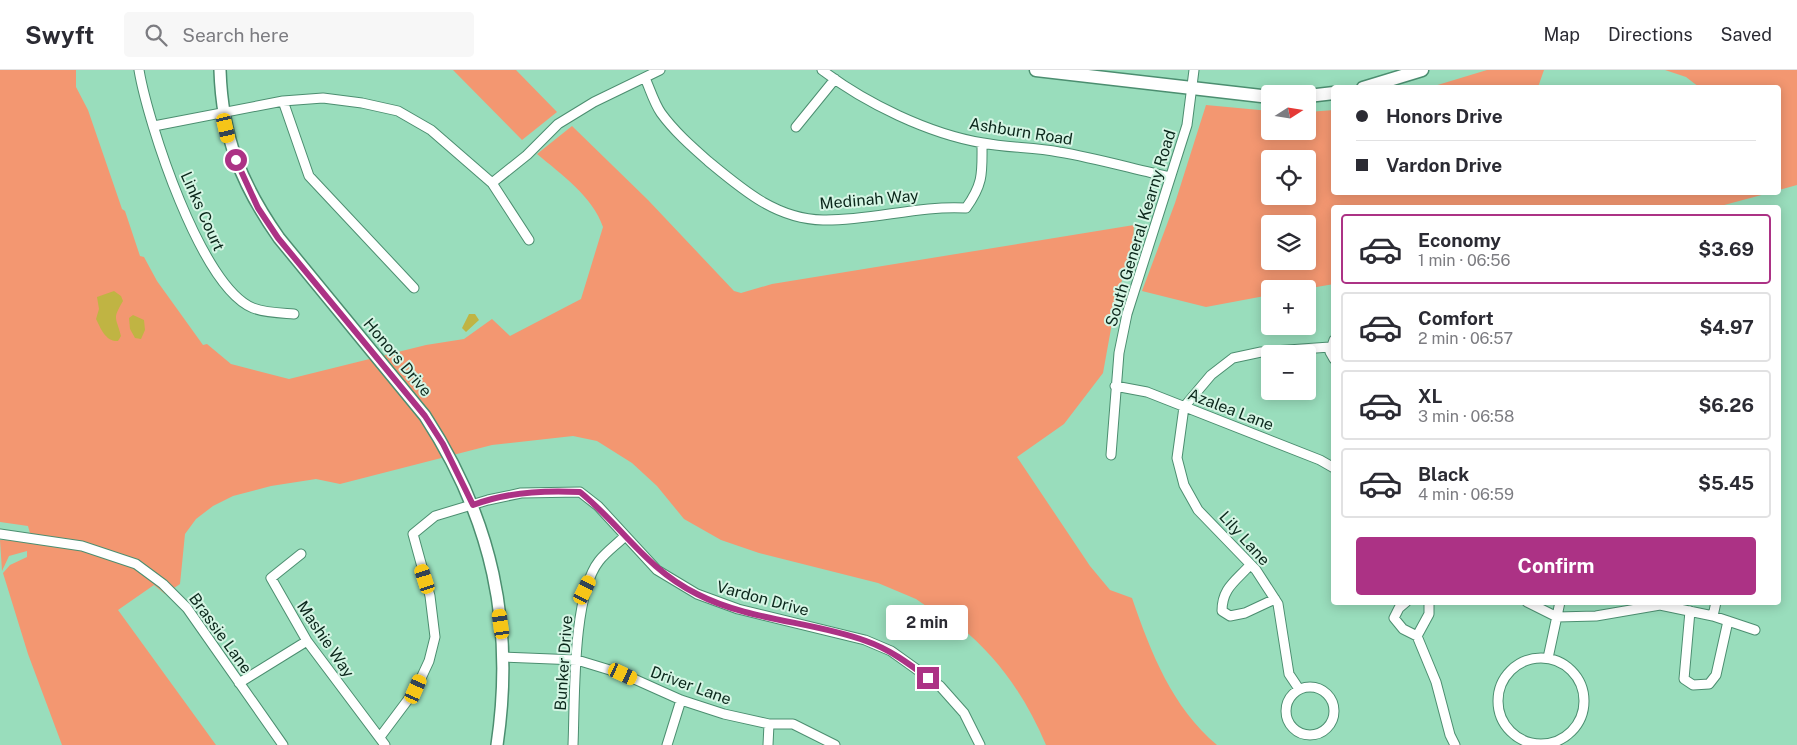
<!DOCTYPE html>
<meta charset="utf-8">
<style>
:root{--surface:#fff;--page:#f7f7f7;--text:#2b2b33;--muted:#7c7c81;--line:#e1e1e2;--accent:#ac3285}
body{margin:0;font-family:"Public Sans",sans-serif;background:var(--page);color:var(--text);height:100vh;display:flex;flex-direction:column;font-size:19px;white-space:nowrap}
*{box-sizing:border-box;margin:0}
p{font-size:16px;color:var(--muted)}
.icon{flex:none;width:28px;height:28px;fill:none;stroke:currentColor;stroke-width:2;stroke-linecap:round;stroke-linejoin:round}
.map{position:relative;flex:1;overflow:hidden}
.sheet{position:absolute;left:1331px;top:135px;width:450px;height:400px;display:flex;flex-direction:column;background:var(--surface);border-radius:5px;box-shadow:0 2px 12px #0003}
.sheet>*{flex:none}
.top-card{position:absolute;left:1331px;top:15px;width:450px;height:110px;border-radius:5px;box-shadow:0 2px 12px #0003;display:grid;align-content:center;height:110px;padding:0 25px;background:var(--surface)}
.needle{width:32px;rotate:78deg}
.controls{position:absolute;left:1261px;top:15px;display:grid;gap:10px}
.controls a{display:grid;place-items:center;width:55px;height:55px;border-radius:5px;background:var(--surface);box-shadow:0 2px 12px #0003;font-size:25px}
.end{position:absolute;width:22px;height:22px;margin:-11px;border:6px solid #ac3285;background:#fff;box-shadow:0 0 0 2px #fff}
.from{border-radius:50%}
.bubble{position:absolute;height:35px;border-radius:5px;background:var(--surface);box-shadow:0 2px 12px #0003;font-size:16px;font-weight:700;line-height:35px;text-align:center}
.car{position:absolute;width:15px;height:30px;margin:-15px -8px;border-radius:6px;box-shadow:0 0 4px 1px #0007;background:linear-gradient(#f5c518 24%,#345 0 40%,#f5c518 0 76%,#345 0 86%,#f5c518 0)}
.top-card b{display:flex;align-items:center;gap:18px;height:48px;font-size:19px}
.top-card b+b{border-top:1px solid var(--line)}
.top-card i{width:12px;height:12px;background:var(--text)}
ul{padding:9px 0 0;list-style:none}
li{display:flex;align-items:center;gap:15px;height:70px;margin:0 10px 8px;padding:0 15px;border:2px solid var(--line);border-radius:5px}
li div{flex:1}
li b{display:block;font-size:19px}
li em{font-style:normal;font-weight:700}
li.current{border-color:var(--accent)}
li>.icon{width:45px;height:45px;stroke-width:1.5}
.primary-button{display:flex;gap:10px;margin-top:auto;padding:10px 25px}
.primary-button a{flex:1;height:58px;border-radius:5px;background:var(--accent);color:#fff;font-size:20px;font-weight:700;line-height:58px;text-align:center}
header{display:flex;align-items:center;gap:30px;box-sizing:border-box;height:70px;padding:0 25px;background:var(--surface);border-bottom:1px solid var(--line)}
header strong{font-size:24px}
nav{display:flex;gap:28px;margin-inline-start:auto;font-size:18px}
.search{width:350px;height:45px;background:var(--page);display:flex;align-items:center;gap:12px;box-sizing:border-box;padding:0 18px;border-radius:5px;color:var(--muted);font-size:19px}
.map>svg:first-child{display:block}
.green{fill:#f39771;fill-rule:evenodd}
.water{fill:#c0b443}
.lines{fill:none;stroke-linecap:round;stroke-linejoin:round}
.minor-casing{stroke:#4c8e70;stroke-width:11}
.tertiary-casing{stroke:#4c8e70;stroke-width:14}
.secondary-casing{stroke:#4c8e70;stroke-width:15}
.minor{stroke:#fff;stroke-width:9}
.tertiary{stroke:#fff;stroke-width:11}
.secondary{stroke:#fff;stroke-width:12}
.route{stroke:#ac3285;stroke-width:6}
.labels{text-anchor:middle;stroke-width:4;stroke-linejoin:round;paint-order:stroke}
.street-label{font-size:16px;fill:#0b271b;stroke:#d5f5e4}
</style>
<header>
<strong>Swyft</strong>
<div class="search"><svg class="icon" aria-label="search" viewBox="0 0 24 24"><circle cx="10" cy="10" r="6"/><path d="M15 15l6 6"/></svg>Search here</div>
<nav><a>Map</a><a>Directions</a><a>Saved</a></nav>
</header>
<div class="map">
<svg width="1797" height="675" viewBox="0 0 1797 675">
<rect width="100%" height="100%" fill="#99ddbc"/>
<!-- green -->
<path class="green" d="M0 0H76V17L88 40 122 139 125 141 140 186 144 187 157 211 203 275 207 274 231 294 289 309 426 275 464 269 492 249 510 266 581 229 603 157C593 127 561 104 537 84L572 56 648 130 734 221 741 223 772 214 1134 155 1133 172 1116 231 1103 303 1064 354 1017 387 1090 496 1110 520 1132 528C1151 583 1172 637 1217 675H1046C1026 628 999 588 959 556H955L916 529 878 513 759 483 721 470 684 449 657 416 632 393 597 371 573 366 492 375 340 414 316 409 271 416 233 426 213 436 196 449 185 464 180 514 165 524 154 515 118 540 216 675H62L28 584 3 503 10 495 27 487V481L9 486 2 501 0 470 32 471 28 456 0 452Z
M453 0H516L557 42 522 70Z
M1487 0H1544L1538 17H1431Z
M1665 0H1797V115L1779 120V18L1699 17 1686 7Z
M1206 35 1270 41V61H1308V42L1334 40V122L1769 123 1713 138H1334V214L1305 219H1270V225L1206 237 1142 221 1175 133ZM1270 89H1308V126H1270ZM1270 154H1308V191H1270Z"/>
<!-- water -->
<path class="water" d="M114 221 121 226 123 231C112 250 116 246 121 266L118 271C106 272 101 259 96 249L99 239 97 227Z
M469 244H475L479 250 466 262 462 258Z
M133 245 144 250 145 260 141 269 135 268 130 259 129 248Z"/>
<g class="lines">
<!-- minor casing -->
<g class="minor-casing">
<path id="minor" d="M139 0C148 53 201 217 253 238 266 243 281 243 294 244
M822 0C865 33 929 64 983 73 1008 78 1034 77 1059 82 1096 88 1133 99 1170 107
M645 8C650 19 654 33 661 43 674 61 691 76 708 91 743 120 776 149 823 150 871 151 919 135 966 138 984 113 982 102 982 73
M283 31 309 106 414 218
M154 56 283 31 323 28 362 33 398 41 431 60 492 113 529 170
M796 57 835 9
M492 113 527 85 558 54 594 32 660 0
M1334 270 1330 282 1334 289
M1115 316 1147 322 1320 390 1334 398
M1111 385 1119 283 1127 244 1187 55 1194 0
M0 464 82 476 136 494 163 514 187 538 283 675
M301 484 271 508 307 571 385 675
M1250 495C1236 511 1222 518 1222 541L1230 546 1245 543 1275 529
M1406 532 1399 538 1394 548 1403 559 1417 566 1429 544V532
M1527 532 1557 547 1596 546 1660 535 1713 546 1755 560
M1690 541 1684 609 1693 615 1709 614 1716 605 1728 551
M1713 546 1716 532
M1417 566 1436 612 1450 665 1455 675
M504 587 577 590 623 604 681 630 724 644 769 654H793L835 675
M1498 631a43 43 0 1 1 86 0a43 43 0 1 1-86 0Z
M1548 588 1560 532
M239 613 307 571
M1286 641a24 24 0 1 1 48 0a24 24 0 1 1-48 0Z
M1299 619 1289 604 1278 534 1256 500 1198 440 1184 415 1177 388 1184 337 1211 305 1233 288 1261 282 1330 277
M380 667 416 619 429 591 435 567 430 526 413 464 435 446 488 430 521 423 580 422 598 436 657 500 697 524 738 539 865 570 891 581 940 616 964 643 980 675
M573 675C575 630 572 525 599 491 606 482 616 475 624 467
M667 675 681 630
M768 675 769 654"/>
</g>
<!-- tertiary casing -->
<g class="tertiary-casing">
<path id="tertiary" d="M220 0C222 66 241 114 279 168L425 346C492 449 515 554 497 675"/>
</g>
<!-- secondary casing -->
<g class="secondary-casing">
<path id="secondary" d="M1036 0 1270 27
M1363 18 1422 0
M1308 26 1334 23"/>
</g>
<!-- minor -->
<use href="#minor" class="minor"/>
<!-- tertiary -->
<use href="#tertiary" class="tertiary"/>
<!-- secondary -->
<use href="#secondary" class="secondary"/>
</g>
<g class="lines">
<!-- route -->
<path class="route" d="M236 90 258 138 278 168 425 346 443 374 473 435C507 422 544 420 580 422 623 457 645 498 697 524 749 551 812 551 866 571 889 579 908 593 928 608"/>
</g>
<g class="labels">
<!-- street labels -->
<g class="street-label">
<text transform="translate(1021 61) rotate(9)" y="6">Ashburn Road</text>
<text transform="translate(869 129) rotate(-5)" y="6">Medinah Way</text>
<text transform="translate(203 141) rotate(66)" y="6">Links Court</text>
<text transform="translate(1140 158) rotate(-73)" y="6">South General Kearny Road</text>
<text transform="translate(398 287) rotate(50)" y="6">Honors Drive</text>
<text transform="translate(1231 339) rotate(21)" y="6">Azalea Lane</text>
<text transform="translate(1245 468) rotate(48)" y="6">Lily Lane</text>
<text transform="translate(763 528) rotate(15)" y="6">Vardon Drive</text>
<text transform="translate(221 563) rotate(54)" y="6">Brassie Lane</text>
<text transform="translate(326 569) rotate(56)" y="6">Mashie Way</text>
<text transform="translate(563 593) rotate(-86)" y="6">Bunker Drive</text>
<text transform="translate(691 615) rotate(20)" y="6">Driver Lane</text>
</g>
</g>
</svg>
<div class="controls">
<a><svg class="needle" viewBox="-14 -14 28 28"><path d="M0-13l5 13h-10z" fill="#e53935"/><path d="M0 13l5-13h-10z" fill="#7c7c81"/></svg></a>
<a><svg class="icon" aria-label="locate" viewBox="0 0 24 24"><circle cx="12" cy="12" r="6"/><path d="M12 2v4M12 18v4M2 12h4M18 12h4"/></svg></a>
<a><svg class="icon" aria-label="layers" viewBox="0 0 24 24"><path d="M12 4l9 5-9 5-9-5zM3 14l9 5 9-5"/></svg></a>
<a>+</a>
<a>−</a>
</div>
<i class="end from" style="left:236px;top:90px"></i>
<i class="end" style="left:928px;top:608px"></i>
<div class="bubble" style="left:886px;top:535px;width:82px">2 min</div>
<i class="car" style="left:226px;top:58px;rotate:167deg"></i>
<i class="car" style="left:425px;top:509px;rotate:342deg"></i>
<i class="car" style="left:585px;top:520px;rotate:26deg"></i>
<i class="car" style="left:501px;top:554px;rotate:352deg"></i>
<i class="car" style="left:623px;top:604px;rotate:115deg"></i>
<i class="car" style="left:416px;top:619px;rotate:24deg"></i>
<div class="top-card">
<b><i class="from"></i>Honors Drive</b>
<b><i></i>Vardon Drive</b>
</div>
<section class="sheet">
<ul>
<li class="current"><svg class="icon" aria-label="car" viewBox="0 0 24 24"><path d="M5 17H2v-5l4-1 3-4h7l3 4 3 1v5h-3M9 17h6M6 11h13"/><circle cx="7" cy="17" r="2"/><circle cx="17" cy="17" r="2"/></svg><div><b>Economy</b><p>1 min · 06:56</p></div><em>$3.69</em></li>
<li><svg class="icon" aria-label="car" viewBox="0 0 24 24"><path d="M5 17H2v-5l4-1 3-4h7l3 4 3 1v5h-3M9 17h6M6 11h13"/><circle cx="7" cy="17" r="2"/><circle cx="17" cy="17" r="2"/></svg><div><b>Comfort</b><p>2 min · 06:57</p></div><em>$4.97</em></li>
<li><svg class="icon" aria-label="car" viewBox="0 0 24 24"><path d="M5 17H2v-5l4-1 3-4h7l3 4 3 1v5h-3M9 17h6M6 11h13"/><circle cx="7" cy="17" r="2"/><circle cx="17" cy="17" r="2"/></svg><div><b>XL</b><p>3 min · 06:58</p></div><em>$6.26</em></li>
<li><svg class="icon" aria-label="car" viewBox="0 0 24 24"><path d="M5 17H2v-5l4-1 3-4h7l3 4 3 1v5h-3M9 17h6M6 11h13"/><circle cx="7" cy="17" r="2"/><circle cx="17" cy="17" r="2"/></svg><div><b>Black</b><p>4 min · 06:59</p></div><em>$5.45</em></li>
</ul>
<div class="primary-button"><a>Confirm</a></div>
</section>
</div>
